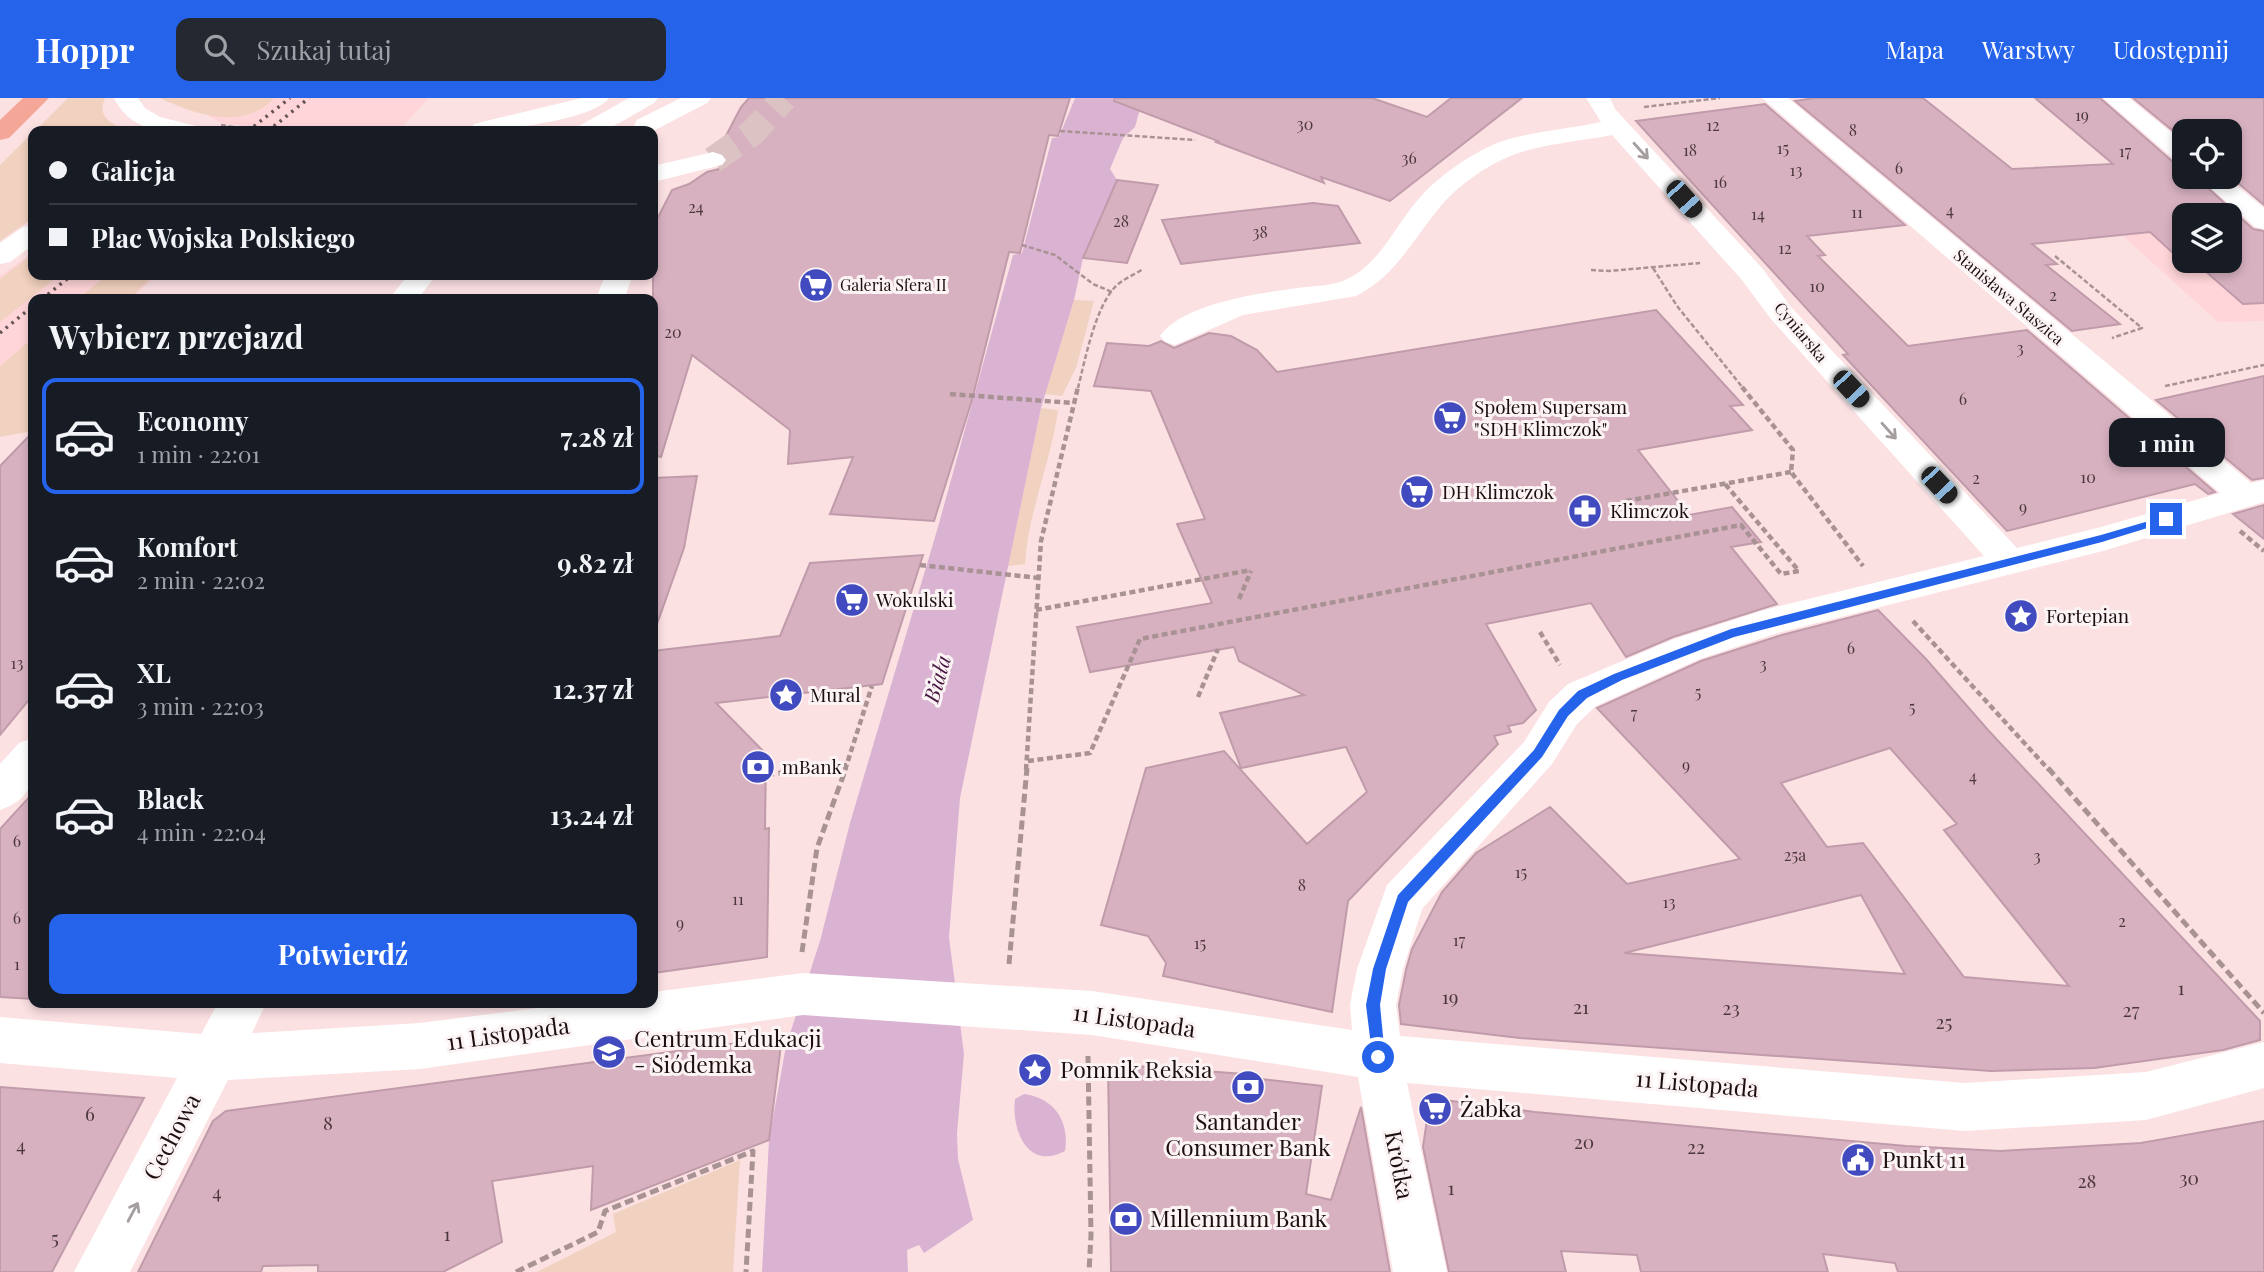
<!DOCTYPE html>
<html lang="pl">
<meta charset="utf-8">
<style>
:root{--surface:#171b24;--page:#242831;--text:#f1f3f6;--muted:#9ea1a6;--line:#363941;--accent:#2563eb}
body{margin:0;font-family:"Playfair Display",serif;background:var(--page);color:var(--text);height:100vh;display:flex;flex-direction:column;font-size:26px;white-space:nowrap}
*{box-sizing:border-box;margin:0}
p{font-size:23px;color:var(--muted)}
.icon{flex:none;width:38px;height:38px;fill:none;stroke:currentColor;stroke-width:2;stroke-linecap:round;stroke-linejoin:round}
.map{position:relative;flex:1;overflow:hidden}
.sheet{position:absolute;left:28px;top:196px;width:630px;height:714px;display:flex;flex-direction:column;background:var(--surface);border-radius:14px;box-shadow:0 4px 10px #0003}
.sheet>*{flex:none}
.banner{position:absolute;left:28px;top:28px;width:630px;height:154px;border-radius:14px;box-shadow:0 4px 10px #0003;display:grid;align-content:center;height:154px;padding:0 21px;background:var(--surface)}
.tools{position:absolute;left:2172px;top:21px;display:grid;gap:14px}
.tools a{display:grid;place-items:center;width:70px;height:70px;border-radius:14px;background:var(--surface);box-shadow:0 4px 10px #0003;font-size:35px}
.end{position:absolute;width:32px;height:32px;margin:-16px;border:9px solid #2563eb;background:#fff;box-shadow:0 0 0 4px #fff}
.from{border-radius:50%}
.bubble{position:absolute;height:49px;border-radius:14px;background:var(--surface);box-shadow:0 4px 10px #0003;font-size:23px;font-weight:700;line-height:49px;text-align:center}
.car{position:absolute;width:21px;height:42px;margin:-21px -10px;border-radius:9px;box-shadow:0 0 5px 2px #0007;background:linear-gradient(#222 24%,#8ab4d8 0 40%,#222 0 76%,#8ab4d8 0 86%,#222 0)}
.banner b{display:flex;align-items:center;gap:24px;height:66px;font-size:26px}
.banner b+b{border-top:2px solid var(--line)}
.banner i{width:18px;height:18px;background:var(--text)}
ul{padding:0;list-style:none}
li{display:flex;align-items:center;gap:21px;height:116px;margin:0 14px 10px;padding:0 7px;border:4px solid transparent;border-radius:14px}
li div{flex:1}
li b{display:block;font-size:26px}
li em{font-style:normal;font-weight:700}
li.on{border-color:var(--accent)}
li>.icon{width:63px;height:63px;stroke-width:1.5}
h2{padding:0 21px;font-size:32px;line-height:84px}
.primary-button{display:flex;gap:14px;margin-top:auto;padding:14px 21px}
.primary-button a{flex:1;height:80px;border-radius:14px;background:var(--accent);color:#fff;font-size:28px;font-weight:700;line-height:80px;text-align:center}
header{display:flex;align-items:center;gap:42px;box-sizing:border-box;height:98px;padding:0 35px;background:var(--accent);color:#fff}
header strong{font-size:33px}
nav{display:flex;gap:38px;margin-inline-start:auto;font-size:24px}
.search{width:490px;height:63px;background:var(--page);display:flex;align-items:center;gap:18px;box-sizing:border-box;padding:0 24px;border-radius:14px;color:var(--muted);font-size:26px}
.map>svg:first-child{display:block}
.built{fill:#ffd5d9;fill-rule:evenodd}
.green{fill:#f1d1bf}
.water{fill:#dab3d3}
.building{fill:#d8b1c0;stroke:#c09baa;stroke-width:2;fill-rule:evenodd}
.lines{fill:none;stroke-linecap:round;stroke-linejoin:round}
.minor-tunnel{stroke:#dbc2c3;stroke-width:27;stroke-dasharray:27 13;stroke-linecap:butt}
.path-far2{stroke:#a89294;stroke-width:2.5;stroke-dasharray:5 2.5;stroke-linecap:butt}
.path-far1{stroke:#a89294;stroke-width:4.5;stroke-dasharray:6 3.5;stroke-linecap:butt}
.path{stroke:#a89294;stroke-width:5;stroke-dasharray:9 4.5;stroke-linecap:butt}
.minor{fill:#fff;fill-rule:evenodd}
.major{fill:#f4a799;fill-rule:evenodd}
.rail{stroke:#665455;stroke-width:3.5;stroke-dasharray:2.5 5;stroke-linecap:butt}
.oneway{stroke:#a59f9f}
.route{fill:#2563eb}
.labels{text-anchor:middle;stroke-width:6;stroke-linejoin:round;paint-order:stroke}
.number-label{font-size:16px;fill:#4c383c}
.far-poi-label{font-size:16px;fill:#1d0f10;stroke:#fcf3f4;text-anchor:start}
.far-street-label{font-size:16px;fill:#1d0f10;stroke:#fcf3f4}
.poi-label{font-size:19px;fill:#1d0f10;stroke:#fcf3f4;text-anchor:start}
.near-number-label{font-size:19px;fill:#4c383c}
.water-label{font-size:21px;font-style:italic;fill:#45163f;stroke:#fcf3f4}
.near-street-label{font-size:23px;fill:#1d0f10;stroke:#fcf3f4}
.near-poi-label{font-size:23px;fill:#1d0f10;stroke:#fcf3f4;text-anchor:start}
</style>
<header>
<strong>Hoppr</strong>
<div class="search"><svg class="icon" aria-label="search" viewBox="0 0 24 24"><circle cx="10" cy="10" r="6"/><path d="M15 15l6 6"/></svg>Szukaj tutaj</div>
<nav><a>Mapa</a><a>Warstwy</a><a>Udostępnij</a></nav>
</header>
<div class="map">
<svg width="2264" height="1174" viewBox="0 0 2264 1174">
<rect width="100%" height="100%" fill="#fce1e3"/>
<!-- built -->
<path class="built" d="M176 0H429L398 33H284L221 25Z
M2226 113 2264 145V223L2218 224 2122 137 2152 134 2132 118ZM2184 117H2230V163H2184Z
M33 154V177H157L131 201H33V290L0 320V178Z"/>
<!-- green -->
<path class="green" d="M68 0H105C96 20 113 26 128 33H35Z
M160 0H274C244 33 195 17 160 0Z
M33 34V120L0 143V67Z
M33 156V177H60L0 224V181Z
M107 177H154L129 201H78Z
M1074 202 1094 203 1076 270 1062 298 1045 296Z
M33 240V333L0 339V268Z
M1041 310 1058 312C1051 365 1028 413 1025 466L1008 468Z
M740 1062 733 1174H537L616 1134 613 1116Z"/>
<!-- water -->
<path class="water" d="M1075 0H1149L1140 11 1135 29 1123 40 1110 71 1117 82 1083 160 1074 202 1041 310 960 700 949 839 964 956 957 1035 958 1061 973 1122 924 1155 919 1147 907 1152 908 1174H762L769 1042 786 948 820 843 850 725 938 429 1013 157 1022 155 1052 40 1059 39Z
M1024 996C1054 1000 1070 1023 1065 1053 1028 1073 1011 1032 1015 1001Z"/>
<!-- building -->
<path class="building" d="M749 0H1070L1058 38 1049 37 1020 155 1009 154 972 302 934 423 830 416 853 359 788 366 790 332 692 257 661 359 653 357V129L672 92 689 86 707 74 723 70 728 64 724 55 718 53 741 9Z
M1115 0H1372L1427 19 1451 0H1522L1390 103 1321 79 1324 85 1216 44 1218 43 1114 3Z
M1815 0H1923L2012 71 2113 66 2035 0H2100L2173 64 2184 66V79H2196L2253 131 2264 133V205L2243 206 2195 164 2184 165 2150 134 2032 146 2057 166 2046 167 2120 226 2072 233 1795 3ZM2184 117H2230V163H2184Z
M2133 0H2264V107L2230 78V33H2184V42Z
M1765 6 1905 127 1807 138 1825 157 1818 158 1908 248 2027 232 2215 394 2208 396 2195 386 2007 433 1843 257 1848 256 1636 23Z
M1117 82 1158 87 1127 165 1083 160Z
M1313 105 1338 108 1360 145 1181 166 1162 122Z
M1656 212 1743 307 1730 308 1752 332 1638 352 1689 417 1732 409 1761 444 1731 449 1777 506 1673 539 1626 559 1591 505 1486 526 1536 612 1523 625 1508 628 1511 634 1494 638 1498 646 1348 803 1332 914 1163 878 1166 865 1148 838 1101 827 1146 670 1224 653 1307 746 1367 694 1346 649 1241 670 1220 615 1304 597 1239 563 1234 549 1090 574 1077 529 1212 505 1177 426 1205 421 1151 293 1094 288 1107 245 1149 248 1161 243 1174 250 1209 235 1231 238 1257 252 1277 274Z
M2264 278V380L2252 382 2156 302Z
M33 334V597L0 637V368Z
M697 378 684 450 657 526 653 525V380Z
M2264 407V441L2233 416Z
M923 457 882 586 716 605 766 656 765 731 769 730 767 859 653 875V553L780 538 810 465Z
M1878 512 1926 561 1988 632 2260 923V942L2223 952 2094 970 1991 973 1520 940 1401 926 1399 907 1406 872 1412 851 1442 794 1476 755 1550 709 1627 786 1740 761 1597 610 1701 563 1782 537ZM1890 650 1957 726 1944 732 2069 888 1964 879 1863 745 1827 749 1781 685ZM1861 797 1905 876 1624 855Z
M33 695V901L0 899V731Z
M782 939 769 1042 591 1112 593 1068 492 1083 502 1144 443 1174H318V1167L263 1168 261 1174H138L213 1023 226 1013Z
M1108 966 1244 976V979L1322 988 1306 1096 1331 1102 1361 1009 1390 1174H1111Z
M0 989 144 1000 52 1174H0Z
M1444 1002 1535 1014 1906 1048 2000 1053 2141 1045 2264 1023V1174H1898L1895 1165 1823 1156 1828 1174H1641L1637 1157 1561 1153 1566 1174H1449L1423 1049 1429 1008Z"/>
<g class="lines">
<!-- minor-tunnel -->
<path class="minor-tunnel" d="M713 62 752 35 784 0"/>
<!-- path-far2 -->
<path class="path-far2" d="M1644 9 1720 0
M221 27 260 33
M1060 33 1195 42
M1022 147 1055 157 1093 186 1112 194
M2055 158 2142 230 2112 240
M1653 170 1677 208 1743 290
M1591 172 1609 173 1700 165
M2165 288 2264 267
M1078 290C1085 262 1095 210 1115 189 1123 181 1134 177 1143 171"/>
<!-- path-far1 -->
<path class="path-far1" d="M1742 289 1793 352 1791 374 1863 468
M950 296 1073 305
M1626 403 1791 374
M2240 433 2264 453
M920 467 1039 480
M1239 501 1251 473
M1036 512 1251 472
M1913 523 2049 672
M1540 534 1560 567
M1198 599 1218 551
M1028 663 1090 655 1140 541 1741 427 1781 476 1799 473 1725 386
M806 672 847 667
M845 672 872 588
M1026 672 1041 443 1078 289"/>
<!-- path -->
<path class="path" d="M2048 670 2264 915
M765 677 820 670
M802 854 817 750 846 670
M1009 866 1027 670
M1088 958 1091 1137 1089 1174
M516 1174 598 1134 605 1113 753 1053 746 1174"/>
<!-- minor -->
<path class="minor" d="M114 0H138L145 10 160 19 196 28 199 33C164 35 132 35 114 0Z
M582 0H609C593 22 500 33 472 33L471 31 474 26Z
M629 0H658L654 5 605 33H576L579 28Z
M681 0H711L707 5 655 32 642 33 634 27 637 22Z
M1586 0H1610L1615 11 1762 170 1791 209 2017 450 2101 429 2220 395 1762 0H1788L2251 385 2264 382V404L2103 453 1781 534 1700 561 1596 608 1577 626 1552 666 1422 811 1403 871 1396 907 1400 938 1965 985 2146 974 2264 944V990L2146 1022 1965 1033 1407 985 1447 1174H1393L1358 979 1092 937 803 917 420 971 228 982 130 1174H74L177 980 0 965V919L201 936 218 905H266L252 935 420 925 575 905H653V894L803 875 1092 893 1352 932 1350 907 1357 871 1387 787 1524 644 1549 604 1568 586 1674 541 1764 512 1984 458 1771 221 1742 182 1612 37C1582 43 1541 46 1513 57 1486 67 1453 91 1436 114 1410 146 1394 179 1356 198L1243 217 1175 247 1165 244 1160 238C1183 205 1260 195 1298 190 1311 188 1327 188 1340 184 1380 170 1396 124 1423 96 1442 76 1471 56 1497 45 1527 34 1569 31 1601 24Z
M2103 0H2129L2184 45V64L2175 62Z
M713 54 722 57 726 62 722 67 653 84V68Z
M2198 79H2226L2264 110V131L2255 129Z
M33 127V147L10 164 0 166V145L23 129Z
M408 177H436L418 201H389Z
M605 177H633L624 201H596Z
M33 640C35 674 38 699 0 712V666L19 645Z"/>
<!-- major -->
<path class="major" d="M23 0H49L9 40 0 42V22Z"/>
<!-- rail -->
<path class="rail" d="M248 33 290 0
M268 33 309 0
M42 201 72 177
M0 235 33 208"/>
</g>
<!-- one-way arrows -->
<defs><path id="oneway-shaft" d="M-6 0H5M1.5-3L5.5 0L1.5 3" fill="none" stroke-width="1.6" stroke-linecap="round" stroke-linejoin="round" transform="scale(1.75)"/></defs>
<g class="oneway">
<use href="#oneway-shaft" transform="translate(1641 53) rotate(48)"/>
<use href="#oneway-shaft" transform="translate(1889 333) rotate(48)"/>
<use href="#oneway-shaft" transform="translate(133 1114) rotate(-62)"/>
</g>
<!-- route -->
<path class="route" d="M2166 418 2172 421 2170 423 2102 444 1734 539 1622 582 1587 600 1568 618 1542 659 1408 804 1386 871 1380 907 1385 959 1378 966 1373 964 1366 907 1373 871 1398 797 1534 652 1559 612 1578 593 1614 576 1731 531 2101 437Z"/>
<!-- icons -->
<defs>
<g id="supermarket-disc" transform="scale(1.75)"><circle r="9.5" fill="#414bbf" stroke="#fcf3f4"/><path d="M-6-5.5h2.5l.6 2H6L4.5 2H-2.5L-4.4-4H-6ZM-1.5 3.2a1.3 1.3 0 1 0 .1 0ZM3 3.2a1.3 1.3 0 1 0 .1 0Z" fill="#fff"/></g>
<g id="pharmacy-disc" transform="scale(1.75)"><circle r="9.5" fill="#414bbf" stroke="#fcf3f4"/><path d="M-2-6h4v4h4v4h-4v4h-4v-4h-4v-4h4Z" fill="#fff"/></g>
<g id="sight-disc" transform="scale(1.75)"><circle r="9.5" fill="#414bbf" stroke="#fcf3f4"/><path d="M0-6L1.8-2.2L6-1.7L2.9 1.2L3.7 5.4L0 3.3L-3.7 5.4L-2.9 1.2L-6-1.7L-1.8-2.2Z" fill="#fff"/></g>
<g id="bank-disc" transform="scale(1.75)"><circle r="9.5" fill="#414bbf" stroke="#fcf3f4"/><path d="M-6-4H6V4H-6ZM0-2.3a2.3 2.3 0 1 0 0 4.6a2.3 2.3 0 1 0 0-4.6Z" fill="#fff"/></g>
<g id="school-disc" transform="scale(1.75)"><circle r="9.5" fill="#414bbf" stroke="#fcf3f4"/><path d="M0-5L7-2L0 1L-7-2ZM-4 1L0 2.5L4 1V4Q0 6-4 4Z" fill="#fff"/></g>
<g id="civic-disc" transform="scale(1.75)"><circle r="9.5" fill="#414bbf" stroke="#fcf3f4"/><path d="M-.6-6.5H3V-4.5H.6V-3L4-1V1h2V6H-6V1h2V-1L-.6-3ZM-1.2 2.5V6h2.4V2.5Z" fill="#fff"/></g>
</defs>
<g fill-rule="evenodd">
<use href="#supermarket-disc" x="816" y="187"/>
<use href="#supermarket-disc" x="1450" y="320"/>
<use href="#supermarket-disc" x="1417" y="394"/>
<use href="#pharmacy-disc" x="1585" y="413"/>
<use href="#supermarket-disc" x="852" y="502"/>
<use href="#sight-disc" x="2021" y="518"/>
<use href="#sight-disc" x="786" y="597"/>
<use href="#bank-disc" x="758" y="669"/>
<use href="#school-disc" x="609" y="954"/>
<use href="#sight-disc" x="1035" y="972"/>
<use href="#bank-disc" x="1248" y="989"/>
<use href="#supermarket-disc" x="1435" y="1011"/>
<use href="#civic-disc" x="1858" y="1062"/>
<use href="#bank-disc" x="1126" y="1121"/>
</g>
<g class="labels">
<!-- number labels -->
<g class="number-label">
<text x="2082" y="23">19</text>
<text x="1305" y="32">30</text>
<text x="1713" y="33">12</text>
<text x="1853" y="38">8</text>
<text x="1783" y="56">15</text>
<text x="1690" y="58">18</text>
<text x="2125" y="59">17</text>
<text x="1409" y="66">36</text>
<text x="1899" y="76">6</text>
<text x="1796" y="78">13</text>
<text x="1720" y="90">16</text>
<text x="696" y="115">24</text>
<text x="1950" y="118">4</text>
<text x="1857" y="120">11</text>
<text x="1758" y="122">14</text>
<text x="1121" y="129">28</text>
<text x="1260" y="140">38</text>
<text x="1785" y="156">12</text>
<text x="1817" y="194">10</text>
<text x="2053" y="203">2</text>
<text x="673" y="240">20</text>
<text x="2020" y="256">3</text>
<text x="1963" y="307">6</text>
<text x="2088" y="385">10</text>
<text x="1976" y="386">2</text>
<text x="2023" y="415">9</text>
<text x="1851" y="556">6</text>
<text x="17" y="571">13</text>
<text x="1763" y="572">3</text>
<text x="1698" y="600">5</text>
<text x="1912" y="615">5</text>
<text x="1634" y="621">7</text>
<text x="1686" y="673">9</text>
<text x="1973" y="684">4</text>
<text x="17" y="749">6</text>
<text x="1795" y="763">25a</text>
<text x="2037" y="764">3</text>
<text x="1521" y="780">15</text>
<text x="1302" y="793">8</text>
<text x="738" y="807">11</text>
<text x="1669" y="810">13</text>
<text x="17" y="826">6</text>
<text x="2122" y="829">2</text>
<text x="680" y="831">9</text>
<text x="1459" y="848">17</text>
<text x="1200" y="851">15</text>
<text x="17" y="872">1</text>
</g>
<!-- far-poi labels -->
<g class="far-poi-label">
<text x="840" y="193">Galeria Sfera II</text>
</g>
<!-- far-street labels -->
<g class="far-street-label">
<text transform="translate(2009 199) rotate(40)" y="6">Stanisława Staszica</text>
<text transform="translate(1801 234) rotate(50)" y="6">Cyniarska</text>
</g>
<!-- poi labels -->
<g class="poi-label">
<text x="1474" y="316">Społem Supersam<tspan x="1474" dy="22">"SDH Klimczok"</tspan></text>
<text x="1442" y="401">DH Klimczok</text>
<text x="1610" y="420">Klimczok</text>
<text x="876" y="509">Wokulski</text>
<text x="2046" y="525">Fortepian</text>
<text x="810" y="604">Mural</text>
<text x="782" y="676">mBank</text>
</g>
<!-- near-number labels -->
<g class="near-number-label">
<text x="2181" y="897">1</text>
<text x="1450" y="906">19</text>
<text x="1581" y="916">21</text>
<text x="1731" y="917">23</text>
<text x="2131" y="919">27</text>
<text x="1944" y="931">25</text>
<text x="90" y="1023">6</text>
<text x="328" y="1032">8</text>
<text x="1584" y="1051">20</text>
<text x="21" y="1054">4</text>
<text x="1696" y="1056">22</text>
<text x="2189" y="1087">30</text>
<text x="2087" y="1090">28</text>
<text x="1451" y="1097">1</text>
<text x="217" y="1101">4</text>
<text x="447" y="1143">1</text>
<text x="55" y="1147">5</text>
</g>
<!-- water labels -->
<g class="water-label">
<text transform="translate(938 581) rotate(-74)" y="7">Biała</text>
</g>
<!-- near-street labels -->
<g class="near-street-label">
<text transform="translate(1134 923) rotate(8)" y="8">11 Listopada</text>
<text transform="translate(508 936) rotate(-8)" y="8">11 Listopada</text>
<text transform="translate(1697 986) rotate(5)" y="8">11 Listopada</text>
<text transform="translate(172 1039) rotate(-62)" y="8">Cechowa</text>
<text transform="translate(1399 1067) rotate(79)" y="8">Krótka</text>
</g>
<!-- near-poi labels -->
<g class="near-poi-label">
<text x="634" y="949">Centrum Edukacji<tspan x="634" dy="26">- Siódemka</tspan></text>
<text x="1060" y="980">Pomnik Reksia</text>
<text x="1460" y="1019">Żabka</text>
<text x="1248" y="1032" text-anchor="middle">Santander<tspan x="1248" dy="26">Consumer Bank</tspan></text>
<text x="1882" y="1070">Punkt 11</text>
<text x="1150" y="1129">Millennium Bank</text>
</g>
</g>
</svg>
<div class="tools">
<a><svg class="icon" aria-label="locate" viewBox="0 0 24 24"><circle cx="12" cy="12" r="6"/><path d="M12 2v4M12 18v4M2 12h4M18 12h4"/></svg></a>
<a><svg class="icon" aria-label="layers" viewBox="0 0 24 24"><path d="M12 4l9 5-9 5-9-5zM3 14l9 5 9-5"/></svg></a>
</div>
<i class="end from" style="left:1378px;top:959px"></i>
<i class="end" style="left:2166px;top:421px"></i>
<div class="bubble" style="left:2109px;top:320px;width:116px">1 min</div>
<i class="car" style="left:1684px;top:101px;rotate:138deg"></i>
<i class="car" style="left:1851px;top:291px;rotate:137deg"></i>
<i class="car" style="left:1939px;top:387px;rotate:137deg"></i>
<div class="banner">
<b><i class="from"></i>Galicja</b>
<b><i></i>Plac Wojska Polskiego</b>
</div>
<section class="sheet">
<h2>Wybierz przejazd</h2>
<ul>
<li class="on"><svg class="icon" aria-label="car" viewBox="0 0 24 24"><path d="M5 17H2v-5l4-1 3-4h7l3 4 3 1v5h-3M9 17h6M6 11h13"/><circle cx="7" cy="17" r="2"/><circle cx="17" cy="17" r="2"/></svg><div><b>Economy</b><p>1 min · 22:01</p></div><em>7.28 zł</em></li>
<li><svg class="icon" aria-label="car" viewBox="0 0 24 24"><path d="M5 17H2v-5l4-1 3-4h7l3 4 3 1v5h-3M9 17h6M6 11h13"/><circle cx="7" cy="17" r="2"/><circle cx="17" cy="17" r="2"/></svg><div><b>Komfort</b><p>2 min · 22:02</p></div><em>9.82 zł</em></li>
<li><svg class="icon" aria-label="car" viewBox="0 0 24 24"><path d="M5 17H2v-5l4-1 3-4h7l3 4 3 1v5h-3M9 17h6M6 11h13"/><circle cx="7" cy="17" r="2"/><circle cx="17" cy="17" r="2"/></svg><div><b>XL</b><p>3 min · 22:03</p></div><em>12.37 zł</em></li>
<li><svg class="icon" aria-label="car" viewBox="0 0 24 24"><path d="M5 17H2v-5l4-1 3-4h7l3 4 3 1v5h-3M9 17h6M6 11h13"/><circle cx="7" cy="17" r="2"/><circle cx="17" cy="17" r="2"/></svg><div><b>Black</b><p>4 min · 22:04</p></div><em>13.24 zł</em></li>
</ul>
<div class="primary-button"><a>Potwierdź</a></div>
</section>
</div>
